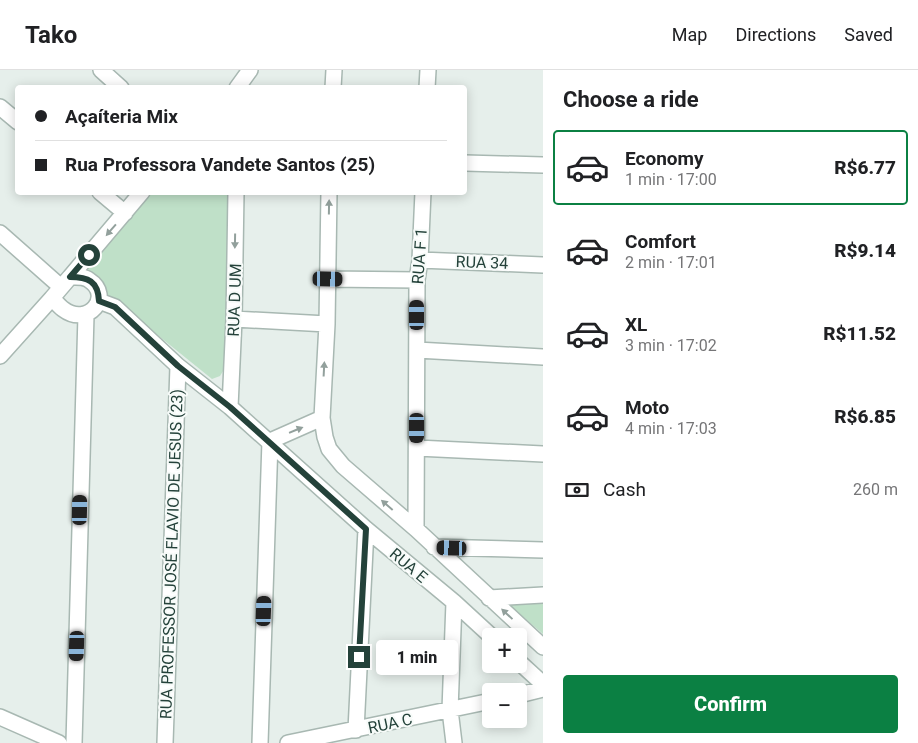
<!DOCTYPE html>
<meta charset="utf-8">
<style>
:root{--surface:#fff;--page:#f2f2f2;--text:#202124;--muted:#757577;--line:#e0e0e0;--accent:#0b8043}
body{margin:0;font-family:Roboto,sans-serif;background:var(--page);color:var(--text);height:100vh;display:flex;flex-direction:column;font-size:19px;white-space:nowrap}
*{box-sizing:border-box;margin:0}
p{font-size:16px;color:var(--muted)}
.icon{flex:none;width:28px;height:28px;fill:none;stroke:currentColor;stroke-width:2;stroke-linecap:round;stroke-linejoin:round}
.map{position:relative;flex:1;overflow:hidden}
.drawer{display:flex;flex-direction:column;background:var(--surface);width:375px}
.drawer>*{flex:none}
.top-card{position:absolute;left:15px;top:15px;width:452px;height:110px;border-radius:5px;box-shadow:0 2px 12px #0003;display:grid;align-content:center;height:110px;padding:0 20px;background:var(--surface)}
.tools{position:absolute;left:482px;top:558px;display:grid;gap:10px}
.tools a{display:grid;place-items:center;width:45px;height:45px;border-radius:5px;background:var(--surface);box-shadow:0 2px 12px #0003;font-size:25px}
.end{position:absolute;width:22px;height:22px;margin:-11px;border:6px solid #24423a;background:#fff;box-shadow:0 0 0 2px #fff}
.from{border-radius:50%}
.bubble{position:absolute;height:35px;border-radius:5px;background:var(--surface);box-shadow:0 2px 12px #0003;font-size:16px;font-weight:800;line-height:35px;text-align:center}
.car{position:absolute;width:15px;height:30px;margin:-15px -8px;border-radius:6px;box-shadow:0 0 4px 1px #0007;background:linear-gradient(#222 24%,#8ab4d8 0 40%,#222 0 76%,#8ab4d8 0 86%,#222 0)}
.top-card b{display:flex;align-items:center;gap:18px;height:48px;font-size:19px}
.top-card b+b{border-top:1px solid var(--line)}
.top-card i{width:12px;height:12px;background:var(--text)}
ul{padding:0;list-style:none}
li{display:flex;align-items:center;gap:15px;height:75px;margin:0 10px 8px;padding:0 10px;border:2px solid transparent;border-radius:5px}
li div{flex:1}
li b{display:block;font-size:19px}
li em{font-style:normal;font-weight:800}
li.on{border-color:var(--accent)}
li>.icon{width:45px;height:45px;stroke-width:1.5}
h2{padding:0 20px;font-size:22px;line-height:60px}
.pay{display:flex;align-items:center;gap:12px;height:55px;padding:0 20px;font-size:19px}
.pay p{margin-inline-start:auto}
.primary-button{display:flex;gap:10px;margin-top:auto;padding:10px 20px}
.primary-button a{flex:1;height:58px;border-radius:5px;background:var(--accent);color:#fff;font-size:20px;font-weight:800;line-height:58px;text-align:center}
header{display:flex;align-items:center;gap:30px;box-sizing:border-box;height:70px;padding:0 25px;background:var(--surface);border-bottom:1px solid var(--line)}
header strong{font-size:24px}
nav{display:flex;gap:28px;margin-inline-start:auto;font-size:18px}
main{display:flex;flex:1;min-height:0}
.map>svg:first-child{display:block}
.green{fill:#bfe0c8}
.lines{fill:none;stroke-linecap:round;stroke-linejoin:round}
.minor-casing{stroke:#a8b8b2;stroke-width:18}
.minor{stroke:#fff;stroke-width:15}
.oneway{fill:#92a09c}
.route{stroke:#24423a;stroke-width:6}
.labels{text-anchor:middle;stroke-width:4;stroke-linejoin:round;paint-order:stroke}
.street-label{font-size:16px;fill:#24423a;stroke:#f7fbf9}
</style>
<header>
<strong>Tako</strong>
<nav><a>Map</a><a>Directions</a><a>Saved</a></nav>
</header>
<main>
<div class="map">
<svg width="543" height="673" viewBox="0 0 543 673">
<rect width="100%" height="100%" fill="#e6efeb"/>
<!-- green -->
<path class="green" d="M152 123H232L225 298 220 306 212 309 98 217 89 203 87 193Z
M543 531V564L507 533Z"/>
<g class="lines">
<!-- minor casing -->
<g class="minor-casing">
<path id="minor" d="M101 0 121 18
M237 18 250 0
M333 18 334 0
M427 18 428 0
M0 37 18 52
M465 93 543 95
M100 122 125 143
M329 122 327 254 322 348 325 367 329 379 343 396 416 459 543 577
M0 163 61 217
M420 190 543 195
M70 207C76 207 84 206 89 210 114 226 88 258 63 239 59 236 56 232 52 228Z
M70 207 142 122
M327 209 417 210
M99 231 115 237 178 296 230 337 366 459 454 532 491 566
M234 249 327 254
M417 280 543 287
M0 286 52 228
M230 337 234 249 236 122
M417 378 543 384
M416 459 417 210 420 190 423 122
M434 477 543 480
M489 528 543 525
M454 532 450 640 454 673
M519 592 543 614
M519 625 543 619
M0 647 59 673
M356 660 366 459
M74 673 86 245
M165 673 178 296
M260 673 270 371 322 348
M288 673 491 631"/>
</g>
<!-- minor -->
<use href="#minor" class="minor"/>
</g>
<!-- one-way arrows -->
<defs><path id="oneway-solid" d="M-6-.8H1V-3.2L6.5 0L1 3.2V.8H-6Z" transform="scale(1.25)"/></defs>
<g class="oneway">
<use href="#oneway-solid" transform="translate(329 137) rotate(-89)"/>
<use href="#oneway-solid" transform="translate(111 160) rotate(131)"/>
<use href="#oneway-solid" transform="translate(235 171) rotate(91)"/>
<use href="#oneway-solid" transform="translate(324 299) rotate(-87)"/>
<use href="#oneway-solid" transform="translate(296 360) rotate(-22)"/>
<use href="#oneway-solid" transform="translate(387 435) rotate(-139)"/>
<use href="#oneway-solid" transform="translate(507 544) rotate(-137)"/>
</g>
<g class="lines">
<!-- route -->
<path class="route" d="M89 185 70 207C88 207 98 211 99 231L115 237 178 296 230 337 366 459 359 587"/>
</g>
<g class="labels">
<!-- street labels -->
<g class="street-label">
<text transform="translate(419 186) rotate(-86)" y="6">RUA F 1</text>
<text transform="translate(482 192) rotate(2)" y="6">RUA 34</text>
<text transform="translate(234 230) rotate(-88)" y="6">RUA D UM</text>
<text transform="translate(171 484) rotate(-88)" y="6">RUA PROFESSOR JOSÉ FLAVIO DE JESUS (23)</text>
<text transform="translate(409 495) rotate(40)" y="6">RUA E</text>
<text transform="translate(390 653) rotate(-12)" y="6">RUA C</text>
</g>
</g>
</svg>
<div class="tools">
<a>+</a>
<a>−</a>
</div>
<i class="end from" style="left:89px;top:185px"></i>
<i class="end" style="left:359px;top:587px"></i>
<div class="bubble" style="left:376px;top:570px;width:82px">1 min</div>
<i class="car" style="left:328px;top:209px;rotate:91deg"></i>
<i class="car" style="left:417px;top:245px;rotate:0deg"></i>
<i class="car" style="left:417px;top:358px;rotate:180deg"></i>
<i class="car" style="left:80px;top:440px;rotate:1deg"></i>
<i class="car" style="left:452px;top:478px;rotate:272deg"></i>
<i class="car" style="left:264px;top:541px;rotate:2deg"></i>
<i class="car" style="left:77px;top:576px;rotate:182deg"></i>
<div class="top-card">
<b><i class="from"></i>Açaíteria Mix</b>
<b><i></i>Rua Professora Vandete Santos (25)</b>
</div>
</div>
<section class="drawer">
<h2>Choose a ride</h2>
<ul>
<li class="on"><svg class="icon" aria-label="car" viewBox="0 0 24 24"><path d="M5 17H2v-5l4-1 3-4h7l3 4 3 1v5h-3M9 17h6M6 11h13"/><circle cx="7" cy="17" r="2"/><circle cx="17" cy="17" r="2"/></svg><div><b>Economy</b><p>1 min · 17:00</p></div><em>R$6.77</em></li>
<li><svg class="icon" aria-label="car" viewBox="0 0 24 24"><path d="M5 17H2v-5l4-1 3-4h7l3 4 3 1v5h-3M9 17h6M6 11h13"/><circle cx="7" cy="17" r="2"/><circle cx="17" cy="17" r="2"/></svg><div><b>Comfort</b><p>2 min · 17:01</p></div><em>R$9.14</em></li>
<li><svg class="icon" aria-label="car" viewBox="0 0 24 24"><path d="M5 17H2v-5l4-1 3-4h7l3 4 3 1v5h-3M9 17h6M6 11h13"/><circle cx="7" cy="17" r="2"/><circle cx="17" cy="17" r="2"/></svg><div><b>XL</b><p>3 min · 17:02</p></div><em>R$11.52</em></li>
<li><svg class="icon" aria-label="car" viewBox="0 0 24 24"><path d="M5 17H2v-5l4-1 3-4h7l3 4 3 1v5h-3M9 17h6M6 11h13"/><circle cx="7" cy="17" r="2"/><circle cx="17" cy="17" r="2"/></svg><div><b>Moto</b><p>4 min · 17:03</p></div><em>R$6.85</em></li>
</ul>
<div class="pay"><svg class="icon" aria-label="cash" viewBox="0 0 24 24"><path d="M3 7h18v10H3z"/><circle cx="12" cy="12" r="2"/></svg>Cash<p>260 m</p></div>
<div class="primary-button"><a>Confirm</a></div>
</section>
</main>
